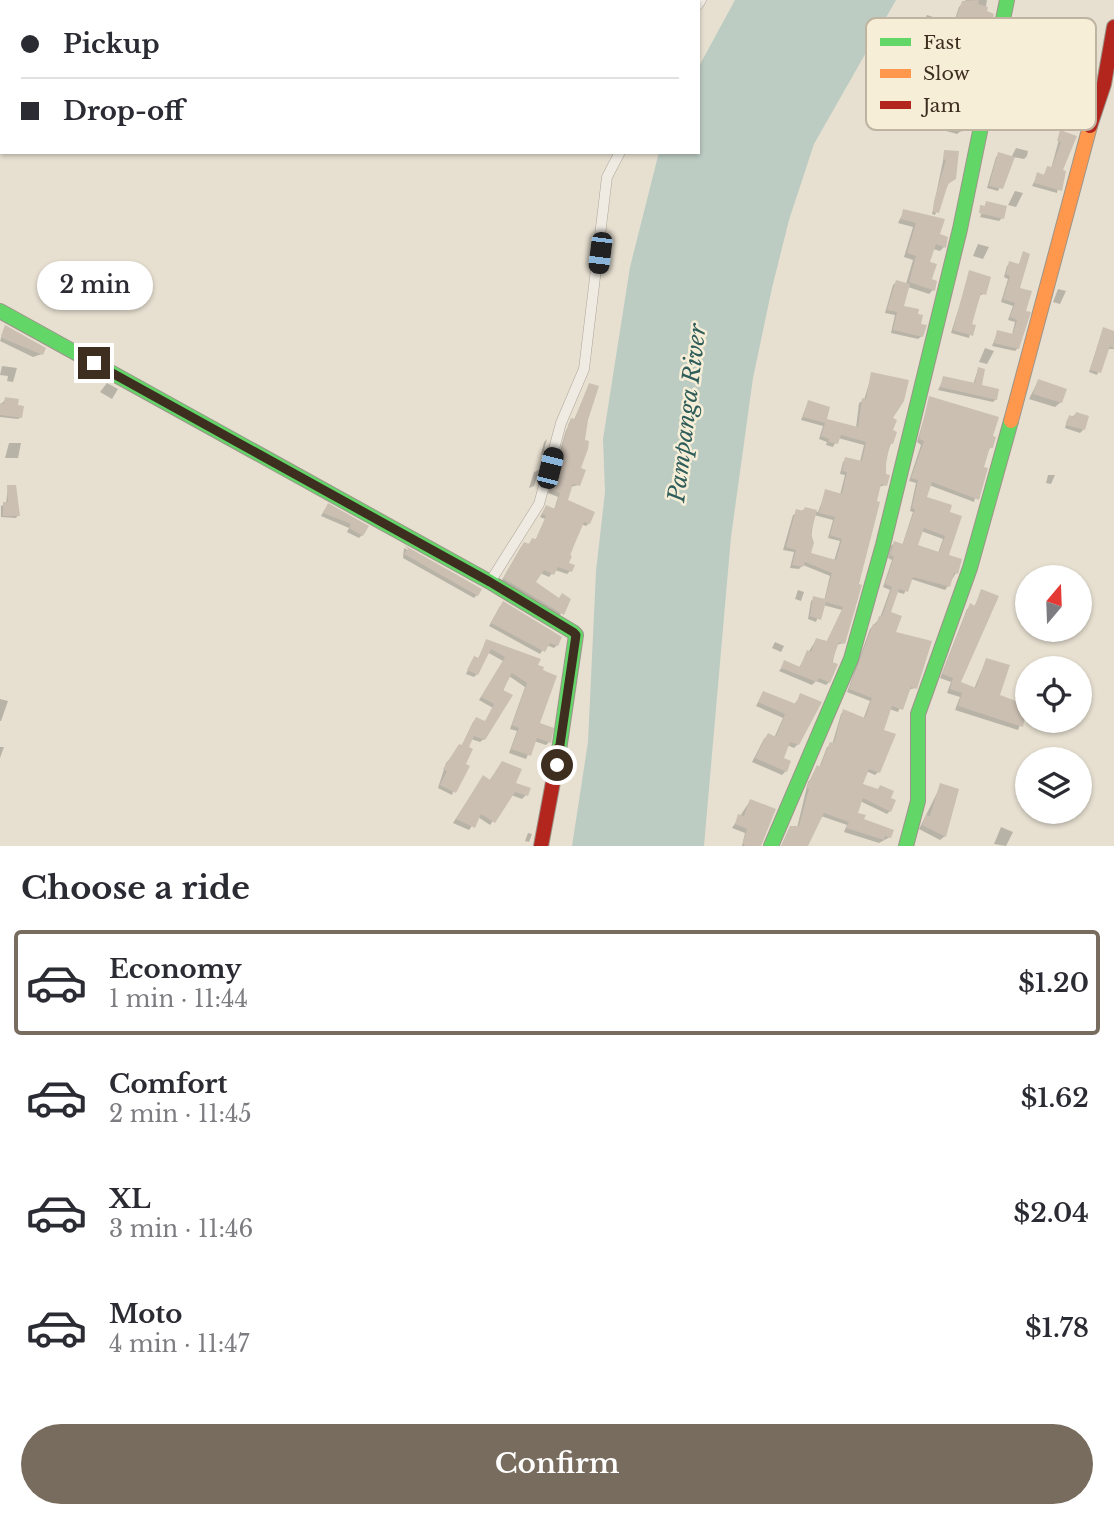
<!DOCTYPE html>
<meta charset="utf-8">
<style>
:root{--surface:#fff;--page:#f7f7f7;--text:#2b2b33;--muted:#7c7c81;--line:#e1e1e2;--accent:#786c5e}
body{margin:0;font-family:"Libre Baskerville",serif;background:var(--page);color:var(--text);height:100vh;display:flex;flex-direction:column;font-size:26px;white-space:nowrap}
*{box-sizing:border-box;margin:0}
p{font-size:23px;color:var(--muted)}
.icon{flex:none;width:38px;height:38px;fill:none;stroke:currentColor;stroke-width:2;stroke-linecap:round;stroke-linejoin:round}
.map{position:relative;height:846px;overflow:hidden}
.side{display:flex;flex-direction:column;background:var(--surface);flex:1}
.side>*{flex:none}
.banner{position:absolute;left:0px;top:0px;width:700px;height:154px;box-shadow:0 2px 5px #0004;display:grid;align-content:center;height:154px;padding:0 21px;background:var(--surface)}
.needle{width:46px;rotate:19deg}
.tools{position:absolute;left:1015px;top:565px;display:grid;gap:14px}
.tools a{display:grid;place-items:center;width:77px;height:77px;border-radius:50%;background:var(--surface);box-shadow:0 2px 5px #0004;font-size:35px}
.end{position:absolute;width:32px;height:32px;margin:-16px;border:9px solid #3d2e20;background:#fff;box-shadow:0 0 0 4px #fff}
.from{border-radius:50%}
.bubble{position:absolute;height:49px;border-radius:24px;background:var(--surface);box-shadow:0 2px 5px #0004;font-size:23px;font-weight:600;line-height:49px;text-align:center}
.car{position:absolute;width:21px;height:42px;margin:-21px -10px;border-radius:9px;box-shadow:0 0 5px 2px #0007;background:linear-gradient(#222 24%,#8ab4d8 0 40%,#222 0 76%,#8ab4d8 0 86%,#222 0)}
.banner b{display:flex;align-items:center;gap:24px;height:66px;font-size:26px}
.banner b+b{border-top:2px solid var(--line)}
.banner i{width:18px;height:18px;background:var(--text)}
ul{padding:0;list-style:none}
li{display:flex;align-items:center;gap:21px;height:105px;margin:0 14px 10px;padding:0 7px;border:4px solid transparent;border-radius:7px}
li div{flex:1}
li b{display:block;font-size:26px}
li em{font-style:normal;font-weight:600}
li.selected{border-color:var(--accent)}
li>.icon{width:63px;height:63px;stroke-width:1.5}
h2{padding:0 21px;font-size:32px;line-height:84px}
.cta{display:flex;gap:14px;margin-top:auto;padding:14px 21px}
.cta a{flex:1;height:80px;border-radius:42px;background:var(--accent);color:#fff;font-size:28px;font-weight:600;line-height:80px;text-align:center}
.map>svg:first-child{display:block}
.water{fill:#bcccc2}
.shadow{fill:#0003;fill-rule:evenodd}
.building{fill:#cbbfb2;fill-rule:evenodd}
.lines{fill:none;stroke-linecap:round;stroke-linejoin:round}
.street-casing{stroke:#ada599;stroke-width:11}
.fast-casing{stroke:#9c958a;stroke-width:16}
.slow-casing{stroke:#9c958a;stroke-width:16}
.jam-casing{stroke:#9c958a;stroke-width:16}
.street{stroke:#efebe3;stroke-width:10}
.fast{stroke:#63d668;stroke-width:14}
.slow{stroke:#ff974d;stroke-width:14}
.jam{stroke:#b3261e;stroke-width:14}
.route{stroke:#3d2e20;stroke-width:9}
.labels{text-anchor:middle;stroke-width:5;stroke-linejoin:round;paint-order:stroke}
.water-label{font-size:23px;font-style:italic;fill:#2f5d5a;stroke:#f7eed8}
.key{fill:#f7eed8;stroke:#bfb4a1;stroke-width:2}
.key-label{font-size:19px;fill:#3d2e20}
</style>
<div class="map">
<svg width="1114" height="846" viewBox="0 0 1114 846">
<rect width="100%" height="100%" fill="#e7e0d1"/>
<!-- water -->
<path class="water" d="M735 0H896L814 144 789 220 772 288 753 378 731 537 704 846H572L588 742 596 571 605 492 603 439 630 267 659 152H698V68Z"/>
<!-- shadow -->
<path class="shadow" d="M966 0H987L985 12 992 15 987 39 984 42 976 39 965 71 967 86 958 93 937 87 932 102 950 108 954 102 961 131 957 134 946 131 950 118 928 114 922 125 908 118 917 77 901 69 906 60 943 70 948 68 957 40 949 37 959 7Z
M927 15 933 17 927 30 921 28Z
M1061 132 1075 137 1061 171 1057 193 1032 186 1038 174 1043 176 1048 168 1051 169Z
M1016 148 1028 151 1027 156 1024 159 1013 157 998 191 987 188 996 157 999 154 1011 158Z
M945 151 950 180 935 215 932 214Z
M1015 191 1023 193 1016 207 1008 205Z
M986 203 1002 218 999 221 980 217Z
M904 211 937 235 944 247 940 251 933 249 928 264 933 290 929 294 908 287 902 307 919 325 922 336 918 339 891 333 895 315 885 313 893 285 896 282 906 284 913 260 904 257 913 227 898 223Z
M978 244 989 247 983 259 973 256Z
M1024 253 1018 289V348L1015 351 992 346 998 331 1012 335 1015 322 1008 320 1013 306 1001 302 1008 279 1004 277 1007 266 1010 263 1018 266Z
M970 272 984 294 978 296 969 338 951 333Z
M1058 289 1066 291 1060 304 1053 302Z
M5 327 42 354 33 357 0 341Z
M1103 329 1114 333V349H1107L1097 375 1089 372Z
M985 348 994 351 987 364 979 362Z
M2 366 17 368 13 382 7 381 8 376 0 375Z
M978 369 980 387 996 399 993 402 938 390 944 378 973 385Z
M81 370 86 372 83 376 79 374Z
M872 374 890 419 891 443 884 464 886 485 878 487 844 643 836 645 829 682 826 685 816 681 812 685 779 671 785 663 798 669 816 640 826 643 842 610 823 605 816 622 808 619 811 601 814 598 824 601 830 576 803 565 799 569 790 568 794 552 783 550 793 515 805 509 818 512 826 491 840 495 845 475 840 474 843 462 846 459 860 462 864 445 838 438 833 447 826 445 827 442 819 439 823 426 801 420 808 402 824 421 856 428 859 403 864 400ZM814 515 833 520 828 538 840 541 834 561 809 555Z
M1038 381 1061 402 1055 407 1029 399Z
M107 383 118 389 112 399 100 392Z
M589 385 578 485 571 487 566 501 589 523 586 526 581 524 567 564 570 571 567 574 555 570 549 577 540 573 533 583 558 600 568 599 559 617 501 582 521 547 535 541 545 519 540 517 544 510H554L558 497 548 493 566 430 574 420Z
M930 398 991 437 992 447 988 450 974 502 929 485 925 498 950 506 947 556 956 573 948 586 945 590 911 579 904 594 897 592 889 613 893 633 915 688 908 690 898 712 889 709 882 731 878 772 875 775 866 771 861 785 890 811 887 814 860 801 855 814 890 837 879 843 844 832 847 825 821 816 806 846H781L788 831 797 828 808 782 819 768 827 747 832 745 841 714 844 711 863 720 870 701 847 692 870 629 880 618 890 590 883 587 892 560 888 558 891 546 894 543 902 546 913 512 910 511 916 483 909 481 921 445 917 442ZM921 531 943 539 938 553 916 546Z
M6 399 16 407 21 417 18 419 0 417V405Z
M1076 414 1083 430 1080 433 1065 428 1067 420Z
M547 439 543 454 541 455 544 442Z
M9 443H21L18 458H5Z
M539 470 534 486 529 488 534 472Z
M1048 475H1055L1051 484 1046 483Z
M8 487 18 515 16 518 1 517V506L6 504Z
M325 509 366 527 362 535 359 538 347 532 349 528 321 516Z
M404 548 480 589 477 595 474 598 403 558Z
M798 590 804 592 801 601 795 599Z
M982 591 959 683 974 689 986 660 998 696 1027 707 1018 730 955 710 960 697 947 693 951 682 940 678 967 609 974 607Z
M500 606 557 645 554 648 546 645 540 654 489 626Z
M486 641 536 666 538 724 549 742 546 745 534 741 526 759 509 753 517 731 510 729 525 687 509 676 484 739 480 742 471 739 452 795 438 788 446 763 461 747 473 722 476 719 485 723 493 708 479 700 503 661 487 652 477 674 474 677 466 674 472 661 478 659Z
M775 642 784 646 781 652 772 648Z
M763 693 794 705 801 695 798 744 794 748 787 745 781 759 786 771 782 775 752 762 764 739 768 735 774 738 783 718 756 706Z
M0 699 8 701 1 721H0Z
M0 747H4L0 758Z
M502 763 514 784 526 795 522 799 511 795 490 825 478 817 469 830 453 823 480 781H489Z
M941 785 945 836 940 840 919 829Z
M750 801 760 846H742L745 833 732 828Z
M1001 827 1013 832 1006 846 994 844Z
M528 833 532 834 529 842 525 841Z"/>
<!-- building -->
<path class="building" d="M979 0 978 4 988 7 987 11 994 14 989 39 979 36 976 42 967 72 966 77 971 78 968 87 965 86 963 91 940 84 934 101 952 107 954 100 966 104 961 120 966 121 962 132 948 127 952 115 931 111 927 123 913 118 911 114 918 94 914 92 920 73 903 66 906 58 944 69 945 65 950 67 959 37 951 34 962 1Z
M1060 130 1077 136 1063 170 1066 171 1062 191 1034 183 1037 172 1044 175 1047 166 1052 167 1061 142 1057 141Z
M944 150 959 151 956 179 948 184 939 213 933 212 934 201 946 160 943 159Z
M998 152 1015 157 1003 189 989 186Z
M986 201 1007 206 1004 219 979 213 980 205 985 206Z
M903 209 945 219 940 234 948 237 946 248 936 244 930 262 937 264 932 279 937 281 935 291 909 282 916 256 907 253 916 223 901 219Z
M1023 251 1030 254 1020 288 1032 291 1026 311 1031 312 1019 349 994 343 997 330 1013 334 1017 320 1010 317 1015 303 1003 299 1010 276 1006 274 1009 261 1019 264Z
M969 270 991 277 986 295 981 293 972 324 976 325 973 336 953 330Z
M896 280 910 284 904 306 919 309 918 314 923 315 921 324 927 325 923 337 893 330 897 312 887 310Z
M5 325 46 348 43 355 4 339 1 336Z
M1103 327 1114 331V348L1110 346 1101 373 1090 370Z
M978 367 985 369 982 385 999 389 997 400 940 387 943 376 975 383Z
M871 372 909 380 904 401 893 418 897 420 893 430 897 432 893 444 890 443 886 464V474L890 475 887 486 881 484 877 501 880 502 859 584 862 585 845 644 839 642 832 662 838 664 830 683 819 678 817 682 781 668 784 660 800 667 807 650 811 652 816 638 827 641 843 607 826 602 821 620 810 616 813 596 825 599 832 573 805 562 803 567 792 565 796 550 786 547 796 509 803 511 805 507 817 510 811 533 814 543 811 553 836 560 842 539 830 535 835 517 819 513 825 489 842 494 847 472 842 471 845 457 862 461 866 442 841 435 838 444 828 442 829 439 821 436 825 423 803 417 808 400 830 407 827 419 858 427 862 398 866 399Z
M1038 379 1067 389 1062 403 1033 394Z
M589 383 599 386 588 420 585 440 589 441 588 449 581 468 586 470 580 486 573 484 568 500 595 512 590 524 584 522 570 555 572 556 569 563 575 565 572 572 558 567 554 575 544 570 536 582 559 598 562 593 571 599 564 615 503 578 524 542 529 544 532 538 536 539 546 516 542 514 546 505 555 509 560 493 551 490 568 425 571 418 575 419Z
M929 396 999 417 993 436 996 437 993 448 990 447 984 467 988 468 979 500 932 482 927 497 952 505 950 512 962 516 949 555 962 559 958 574 954 573 950 587 913 577 908 592 899 589 891 612 902 616 896 632 932 641 917 689 911 687 903 710 892 706 884 730 896 734 880 773 869 769 863 784 878 789 880 785 894 791 891 798 896 800 891 812 863 798 858 813 866 815 864 819 894 830 891 838 885 836 884 840 846 828 849 822 824 813 808 846H781L790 826H799L809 789 806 788 817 765 820 767 830 742 834 743 843 709 865 718 872 698 849 689 873 624 876 625 879 616 882 617 892 587 885 584 894 557 890 555 894 541 903 544 915 509 912 508 918 480 911 478 924 441 919 439ZM924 528 945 536 939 552 918 545Z
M5 397 19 399 18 405 24 406 22 418 0 415V403L4 404Z
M1076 412 1089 416 1085 430 1066 425 1069 415 1074 417Z
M7 485H16L20 516H3V502H8Z
M328 503 369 526 363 536 349 528 351 524 323 513Z
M404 545 482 589 478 596 404 554 408 549Z
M981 589 999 596 961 682 976 688 986 658 1010 665 1000 695 1027 705 1023 727 958 706 962 693 950 689 953 678 942 674 970 603 975 606Z
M503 601 562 637 558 646 550 643 545 652 491 623Z
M486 639 541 659 538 665 544 667 543 670 557 676 540 723 554 728 551 743 537 738 531 756 511 749 519 728 512 725 527 683 512 673 503 690 513 695 485 740 474 736 469 747 473 749 466 764 470 766 456 793 440 785 447 771 443 769 459 744 462 745 476 717 485 721 494 704 481 697 505 657 491 649 478 675 467 670 474 656 479 658Z
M763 691 796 704 800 693 822 702 799 745 790 742 784 758 791 761 787 772 755 758 768 733 776 737 785 714 758 702Z
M502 761 522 769 516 783 531 788 528 796 515 792 495 823 481 814 475 828 456 819 483 775 490 780Z
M940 783 959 789 946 837 922 825 926 815 930 816Z
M750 799 776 809 761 846H745L743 843 747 829 735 824 738 814 744 816Z"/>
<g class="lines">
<!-- street casing -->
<g class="street-casing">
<path id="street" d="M698 5 701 0
M989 89 1091 123
M490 582 539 504 561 423 584 369 607 177 620 152"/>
</g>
<!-- fast casing -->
<g class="fast-casing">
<path id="fast" d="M4 0V2
M0 311 490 582 573 632 576 635 559 750
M771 846 851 659 883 545 960 229 1007 0
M906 846 918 801V714L970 568 1011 421"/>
</g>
<!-- slow casing -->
<g class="slow-casing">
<path id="slow" d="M0 127 2 82
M1011 421 1090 126"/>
</g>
<!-- jam casing -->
<g class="jam-casing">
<path id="jam" d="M1090 126 1104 84 1114 27
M541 846 559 750"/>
</g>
<!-- street -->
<use href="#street" class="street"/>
<!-- fast -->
<use href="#fast" class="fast"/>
<!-- slow -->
<use href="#slow" class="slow"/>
<!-- jam -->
<use href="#jam" class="jam"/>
</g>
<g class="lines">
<!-- route -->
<path class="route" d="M94 363 490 582 573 632 576 635 557 765"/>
</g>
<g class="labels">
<!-- water labels -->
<g class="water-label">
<text transform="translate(687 413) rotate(-83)" y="8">Pampanga River</text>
</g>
</g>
<!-- legend -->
<rect x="866" y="18" width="230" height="112" rx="10" class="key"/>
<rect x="880" y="38" width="31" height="8" fill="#63d668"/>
<rect x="880" y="69" width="31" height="9" fill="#ff974d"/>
<rect x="880" y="101" width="31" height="8" fill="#b3261e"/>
<g class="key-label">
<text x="923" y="49">Fast</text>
<text x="923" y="80">Slow</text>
<text x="923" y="112">Jam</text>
</g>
</svg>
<div class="tools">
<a><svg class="needle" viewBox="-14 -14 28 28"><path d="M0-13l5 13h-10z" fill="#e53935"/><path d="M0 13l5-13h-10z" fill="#7c7c81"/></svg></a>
<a><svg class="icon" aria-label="locate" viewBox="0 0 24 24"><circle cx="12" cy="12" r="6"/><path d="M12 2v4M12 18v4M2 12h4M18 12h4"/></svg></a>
<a><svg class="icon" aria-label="layers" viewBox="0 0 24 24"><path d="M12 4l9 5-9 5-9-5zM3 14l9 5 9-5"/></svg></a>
</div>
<i class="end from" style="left:557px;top:765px"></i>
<i class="end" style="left:94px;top:363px"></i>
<div class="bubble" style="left:37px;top:261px;width:116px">2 min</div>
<i class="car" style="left:600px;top:253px;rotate:187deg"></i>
<i class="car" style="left:550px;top:468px;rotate:14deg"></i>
<div class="banner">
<b><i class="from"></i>Pickup</b>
<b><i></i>Drop-off</b>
</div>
</div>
<section class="side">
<h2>Choose a ride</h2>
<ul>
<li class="selected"><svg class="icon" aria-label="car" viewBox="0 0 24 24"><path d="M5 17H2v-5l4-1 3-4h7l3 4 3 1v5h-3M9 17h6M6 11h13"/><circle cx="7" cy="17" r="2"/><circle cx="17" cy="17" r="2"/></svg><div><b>Economy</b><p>1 min · 11:44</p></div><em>$1.20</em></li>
<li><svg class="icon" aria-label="car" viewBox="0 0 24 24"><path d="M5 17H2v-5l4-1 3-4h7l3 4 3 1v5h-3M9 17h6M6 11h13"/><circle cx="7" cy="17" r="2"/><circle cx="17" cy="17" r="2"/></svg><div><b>Comfort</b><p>2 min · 11:45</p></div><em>$1.62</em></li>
<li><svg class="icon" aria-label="car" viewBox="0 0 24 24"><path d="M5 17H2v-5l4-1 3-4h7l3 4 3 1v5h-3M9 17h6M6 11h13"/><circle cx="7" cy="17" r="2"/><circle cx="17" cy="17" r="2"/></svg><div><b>XL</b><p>3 min · 11:46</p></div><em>$2.04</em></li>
<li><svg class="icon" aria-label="car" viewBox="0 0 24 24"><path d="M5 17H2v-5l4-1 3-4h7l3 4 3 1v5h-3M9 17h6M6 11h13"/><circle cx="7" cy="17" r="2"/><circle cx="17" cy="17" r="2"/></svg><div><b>Moto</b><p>4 min · 11:47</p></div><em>$1.78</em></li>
</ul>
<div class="cta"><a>Confirm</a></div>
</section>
